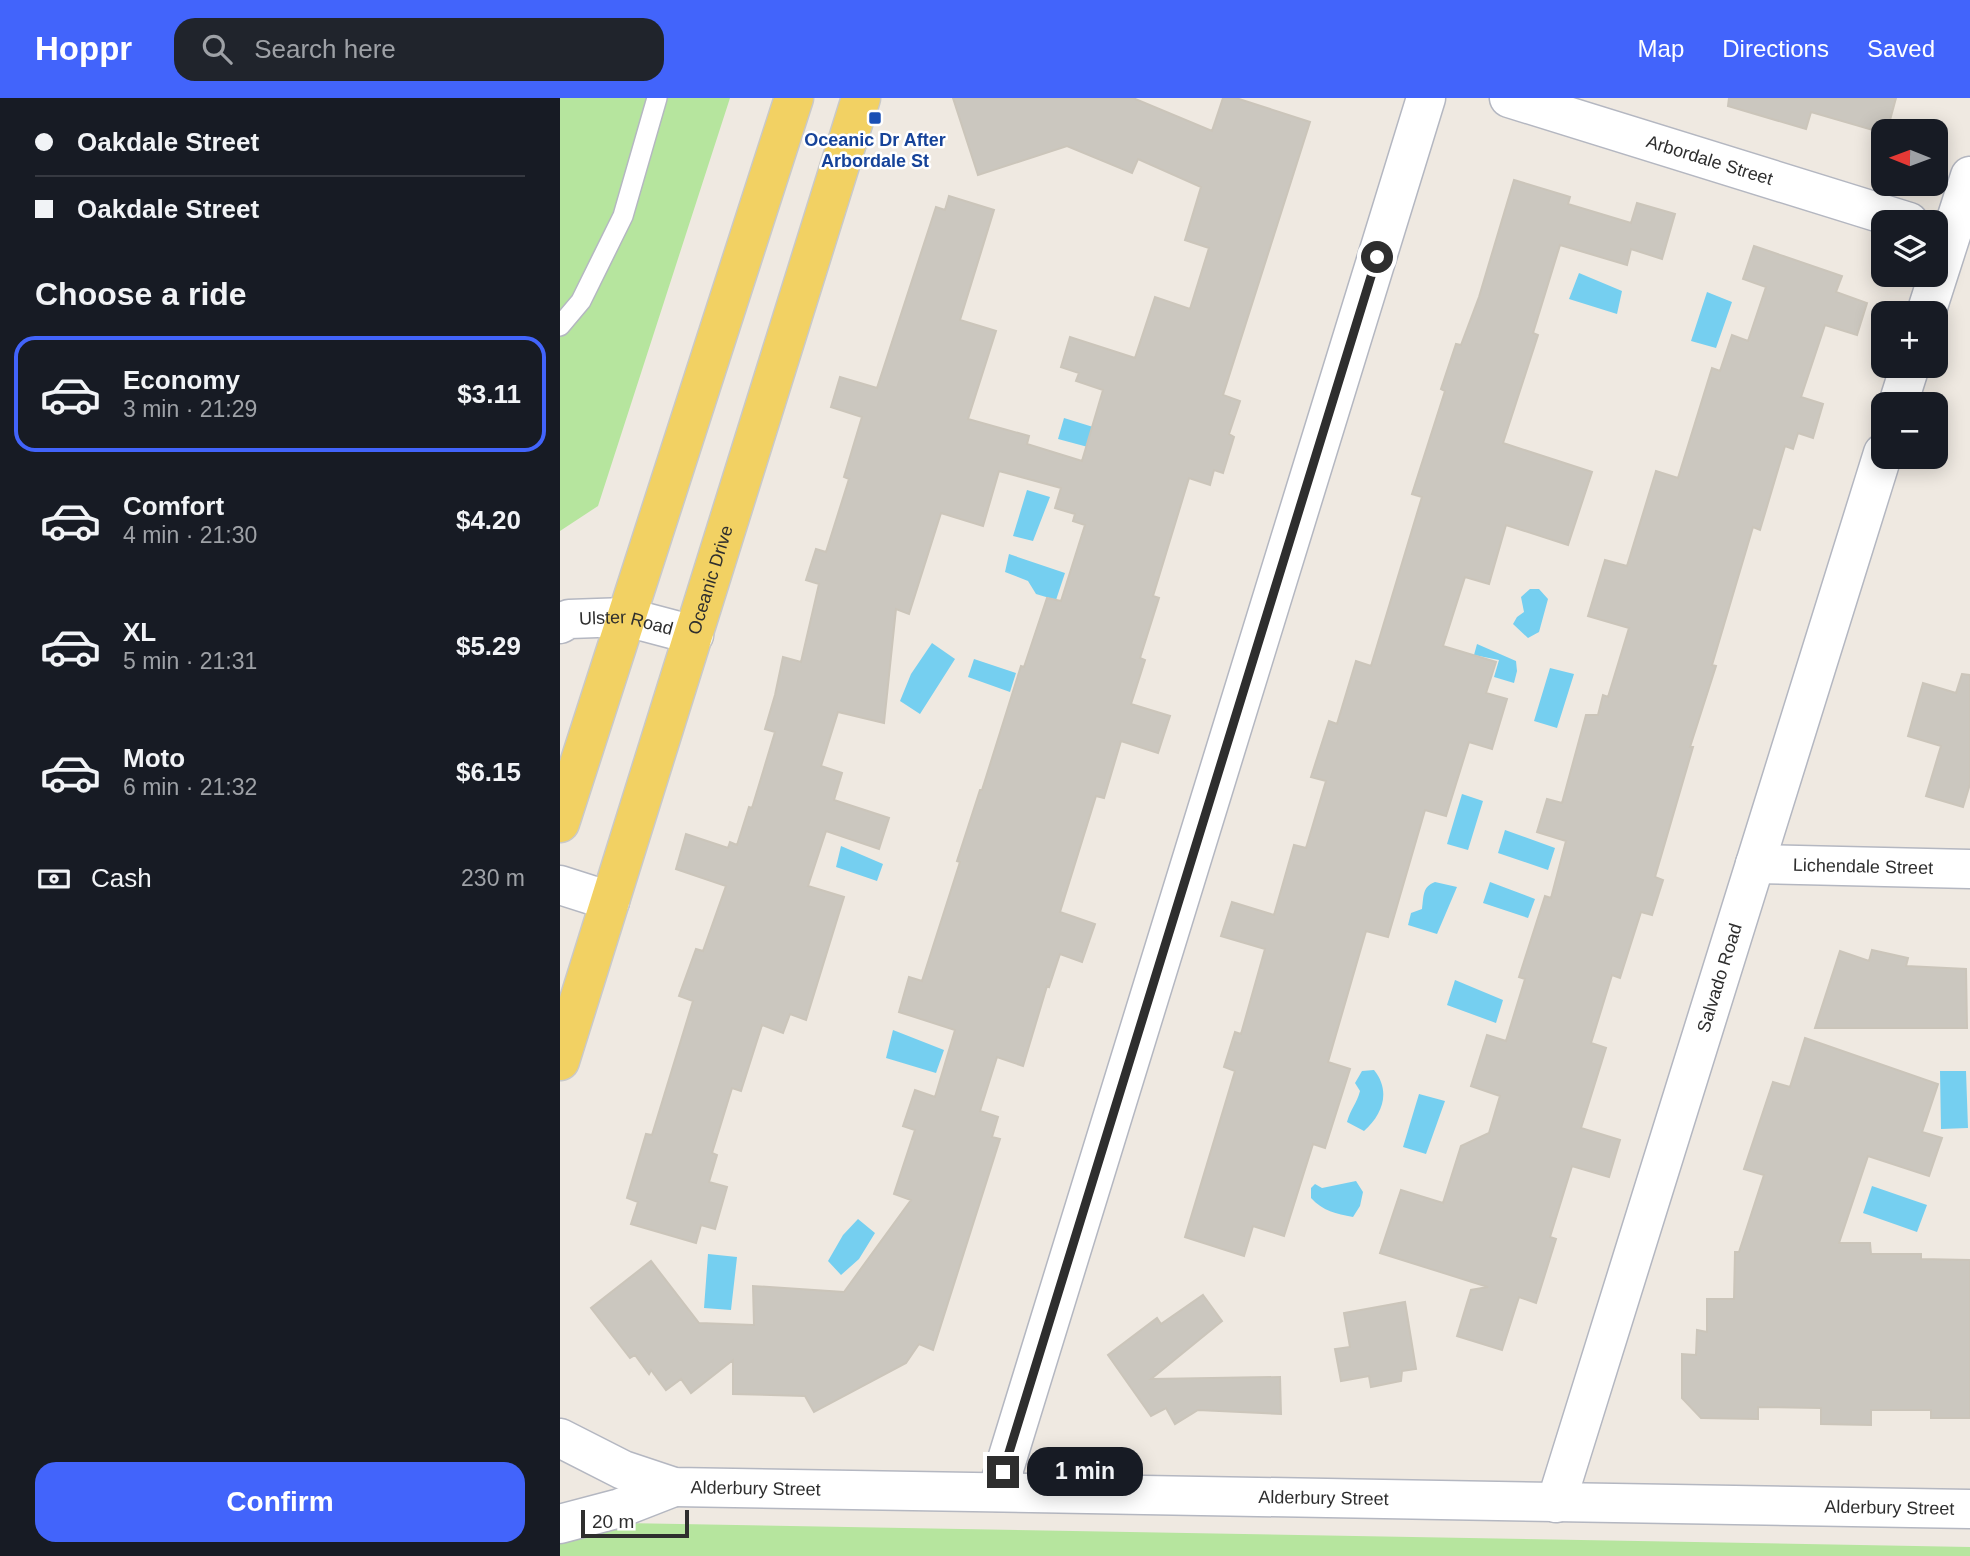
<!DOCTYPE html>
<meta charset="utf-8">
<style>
:root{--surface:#171b24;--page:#20242c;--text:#f1f3f6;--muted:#9ea1a6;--line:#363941;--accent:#4264fb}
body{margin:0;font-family:Arial,sans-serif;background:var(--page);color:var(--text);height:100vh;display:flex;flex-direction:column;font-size:26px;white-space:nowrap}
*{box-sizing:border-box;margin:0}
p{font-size:23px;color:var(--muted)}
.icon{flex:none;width:38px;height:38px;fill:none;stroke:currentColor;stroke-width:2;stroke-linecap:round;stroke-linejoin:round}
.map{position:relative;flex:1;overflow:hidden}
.sheet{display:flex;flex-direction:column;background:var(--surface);width:560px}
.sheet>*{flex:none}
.top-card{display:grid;align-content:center;height:154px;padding:0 35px;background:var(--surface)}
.needle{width:46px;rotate:271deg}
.fabs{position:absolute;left:1311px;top:21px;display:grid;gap:14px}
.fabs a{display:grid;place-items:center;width:77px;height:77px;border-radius:14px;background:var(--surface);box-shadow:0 4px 18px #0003;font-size:35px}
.scale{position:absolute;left:21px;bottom:18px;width:108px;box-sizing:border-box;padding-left:7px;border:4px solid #2e2e2e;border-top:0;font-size:19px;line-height:24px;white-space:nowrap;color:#2e2e2e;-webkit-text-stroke:5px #fff;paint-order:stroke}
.end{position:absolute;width:32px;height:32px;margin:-16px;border:9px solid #2e2e2e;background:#fff;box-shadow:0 0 0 4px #fff}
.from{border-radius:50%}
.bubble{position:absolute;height:49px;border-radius:21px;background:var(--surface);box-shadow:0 4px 18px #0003;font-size:23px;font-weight:800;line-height:49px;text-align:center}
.top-card b{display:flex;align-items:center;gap:24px;height:66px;font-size:26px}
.top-card b+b{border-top:2px solid var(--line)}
.top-card i{width:18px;height:18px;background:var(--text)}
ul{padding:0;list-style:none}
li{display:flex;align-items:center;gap:21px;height:116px;margin:0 14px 10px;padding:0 21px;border:4px solid transparent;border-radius:21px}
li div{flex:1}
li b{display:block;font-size:26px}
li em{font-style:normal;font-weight:800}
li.current{border-color:var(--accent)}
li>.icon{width:63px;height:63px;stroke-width:1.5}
h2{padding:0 35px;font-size:32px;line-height:84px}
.pay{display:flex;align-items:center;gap:18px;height:77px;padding:0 35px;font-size:26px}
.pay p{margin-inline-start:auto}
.button{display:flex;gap:14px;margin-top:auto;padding:14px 35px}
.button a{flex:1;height:80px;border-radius:21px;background:var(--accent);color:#fff;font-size:28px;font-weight:800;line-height:80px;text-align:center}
header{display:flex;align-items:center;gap:42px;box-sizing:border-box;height:98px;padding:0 35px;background:var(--accent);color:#fff}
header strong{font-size:33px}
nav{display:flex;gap:38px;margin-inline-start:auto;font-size:24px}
.search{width:490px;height:63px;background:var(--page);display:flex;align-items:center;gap:18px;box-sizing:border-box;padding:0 24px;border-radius:21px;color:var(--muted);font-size:26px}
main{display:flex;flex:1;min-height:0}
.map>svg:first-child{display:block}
.green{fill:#b6e59e}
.water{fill:#75cff0}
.building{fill:#cbc7bf;stroke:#cbc5ba;stroke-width:2}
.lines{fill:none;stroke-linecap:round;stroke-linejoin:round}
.service-casing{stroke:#b4b7c1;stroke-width:22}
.minor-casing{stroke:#b4b7c1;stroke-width:41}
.tertiary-casing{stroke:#b4b7c1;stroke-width:41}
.primary-casing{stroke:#c9c9c9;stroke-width:41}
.service{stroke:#fff;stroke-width:19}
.minor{stroke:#fff;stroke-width:38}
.tertiary{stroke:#fff;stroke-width:38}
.primary{stroke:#f2d163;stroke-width:38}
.route{stroke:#2e2e2e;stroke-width:9}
.transit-dot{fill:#1a4fb4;stroke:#fff;stroke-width:2.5}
.labels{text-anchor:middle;stroke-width:5;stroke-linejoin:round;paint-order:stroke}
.transit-label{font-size:18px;font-weight:bold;fill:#164399;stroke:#fff}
.street-label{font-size:18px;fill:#2e2e2e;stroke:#fff}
</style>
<header>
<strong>Hoppr</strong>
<div class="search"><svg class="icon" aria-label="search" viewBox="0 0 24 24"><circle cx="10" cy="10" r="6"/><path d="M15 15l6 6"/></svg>Search here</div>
<nav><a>Map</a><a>Directions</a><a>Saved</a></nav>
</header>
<main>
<section class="sheet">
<div class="top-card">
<b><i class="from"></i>Oakdale Street</b>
<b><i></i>Oakdale Street</b>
</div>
<h2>Choose a ride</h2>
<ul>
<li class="current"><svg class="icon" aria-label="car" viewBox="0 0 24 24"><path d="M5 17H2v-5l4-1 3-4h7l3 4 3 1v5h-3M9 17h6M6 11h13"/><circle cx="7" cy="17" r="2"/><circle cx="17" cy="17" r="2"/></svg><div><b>Economy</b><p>3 min · 21:29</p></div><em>$3.11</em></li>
<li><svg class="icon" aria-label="car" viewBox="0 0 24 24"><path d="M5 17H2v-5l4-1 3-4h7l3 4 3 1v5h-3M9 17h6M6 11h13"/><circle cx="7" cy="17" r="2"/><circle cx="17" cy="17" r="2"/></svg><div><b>Comfort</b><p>4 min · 21:30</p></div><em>$4.20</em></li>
<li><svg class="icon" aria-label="car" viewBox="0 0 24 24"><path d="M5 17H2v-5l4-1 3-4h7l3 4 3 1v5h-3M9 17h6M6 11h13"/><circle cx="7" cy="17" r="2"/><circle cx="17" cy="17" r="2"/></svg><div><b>XL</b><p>5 min · 21:31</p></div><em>$5.29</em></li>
<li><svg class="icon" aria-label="car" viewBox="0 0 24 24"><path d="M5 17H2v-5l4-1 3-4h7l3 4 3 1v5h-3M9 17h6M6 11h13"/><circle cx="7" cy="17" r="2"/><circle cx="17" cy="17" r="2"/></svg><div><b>Moto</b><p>6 min · 21:32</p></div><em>$6.15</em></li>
</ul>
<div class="pay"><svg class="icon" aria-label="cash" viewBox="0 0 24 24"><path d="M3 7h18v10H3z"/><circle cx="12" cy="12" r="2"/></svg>Cash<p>230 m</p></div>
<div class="button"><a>Confirm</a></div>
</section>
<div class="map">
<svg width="1410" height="1458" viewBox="0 0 1410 1458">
<rect width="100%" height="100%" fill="#efe9e1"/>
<!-- green -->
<path class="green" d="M0 0H170L38 408 0 433Z
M64 1425 1410 1449V1458H0V1441Z"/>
<!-- water -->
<path class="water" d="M1019 175 1062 193 1057 216 1009 201Z
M1147 194 1172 204 1156 250 1131 243Z
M504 320 546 333 539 352 498 341Z
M467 392 490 399 473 443 453 438Z
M449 456 505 475 496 502 476 496 468 483 445 474Z
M970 491H979L988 501 979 534 968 540 953 526 957 519 964 514 961 499Z
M372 545 395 561 360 616 340 603 351 576Z
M917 546 956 563 957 573 954 585 934 579 939 562 914 557Z
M414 561 456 575 450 594 408 579Z
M990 570 1014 576 997 630 974 623Z
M902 696 923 703 908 752 887 746Z
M945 732 995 750 988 772 938 755Z
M281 748 323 766 317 783 276 769Z
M875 784 897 789 877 836 848 827 851 815 862 811C864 798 862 789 875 784Z
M930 784 975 801 968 820 923 805Z
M895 882 943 902 936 925 887 907Z
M333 932 384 952 376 975 326 960Z
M814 972C831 993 823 1016 804 1033L787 1024C790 1012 797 1005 800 993L795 985 802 973Z
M1380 973H1406L1408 1030 1381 1031Z
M859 996 885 1003 866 1056 843 1049Z
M796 1083 803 1094 800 1108 793 1119C776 1116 763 1113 751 1100V1090L755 1086 762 1090Z
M1312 1088 1367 1107 1357 1134 1303 1115Z
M298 1121 315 1135 299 1161 281 1177 268 1163 283 1137Z
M148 1156 177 1159 171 1212 144 1210Z"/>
<!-- building -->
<path class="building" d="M393 0H573L652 33 663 0H676L750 24 663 297 680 303 669 336 674 339 663 375 654 372 650 387 629 380 593 498 599 500 580 560 585 562 571 606 610 618 598 655 561 643 544 700 536 698 500 814 535 826 522 864 500 856 489 889 487 888 463 968 437 959 420 1013 438 1019 432 1039 440 1041 373 1252 359 1246 346 1265 254 1314 245 1298 173 1296V1262L131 1295 121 1281 106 1292 91 1272 89 1276 75 1257 70 1260 31 1210 91 1163 139 1225 194 1227 193 1188 284 1194 351 1102 334 1096 355 1032 343 1028 355 992 375 999 395 932 339 914 349 879 362 883 400 764 397 763 420 692H422L461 568 464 569 487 500 501 503 525 427 513 423 515 416 495 410 501 390 439 373 423 428 381 415 349 516 336 511 324 625 278 614 261 668 282 675 274 702 329 720 319 751 266 733 248 788 284 799 246 922 230 916 223 935 202 927 181 993 172 990 152 1055 157 1057 149 1084 167 1089 155 1131 141 1127 136 1145 71 1126 78 1104 67 1100 86 1036 92 1037 133 903 119 898 136 851 143 853 166 788 116 771 126 736 168 750 170 744 177 747 189 709 192 710 215 634 205 631 215 597 223 559 241 564 259 486 246 482 256 451 266 454 289 381 284 379 302 319 271 309 280 279 317 290 376 109 385 112 389 98 434 112 400 222 436 233 408 321 469 338 467 346 522 363 543 292 516 283 519 275 501 269 510 239 575 260 595 199 630 211 649 150 625 142 641 89 578 61 572 75 507 48 418 77Z
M1169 0H1336L1327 33 1323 35 1251 14 1246 31 1168 8Z
M954 82 1010 99 1008 106 1071 125 1077 105 1115 116 1102 161 1071 151 1067 167 1000 147 973 235 978 237 943 345 1032 374 1008 447 946 427 929 486 905 479 883 548 936 564 926 595 947 601 932 651 909 644 886 718 865 712 828 839 806 833 768 964 790 971 765 1050 753 1046 724 1138 693 1128 684 1158 625 1139 675 973 664 969 675 934 681 936 705 851 661 838 672 804 714 817 734 747 746 750 766 683 751 679 769 623 777 626 796 563 811 568 862 399 852 396 885 293 881 291 896 246 901 247 919 199Z
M1194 148 1282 178 1276 194 1307 205 1297 237 1265 227 1241 299 1263 306 1253 340 1238 335 1233 351 1225 348 1200 432 1193 429 1152 567 1156 568 1130 649H1133L1095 779 1103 782 1092 817 1081 814 1060 880 1052 877 1031 945 1046 950 1021 1030 1060 1042 1049 1079 1012 1068 990 1139 996 1141 976 1205 959 1199 942 1252 897 1238 911 1192 928 1189 820 1155 841 1092 883 1105 901 1048 929 1035 940 998 911 988 927 937 946 943 965 881 959 879 985 798 991 800 1006 743 977 734 987 701 1002 705 1026 617H1038L1043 597 1048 599 1069 530 1028 518 1045 462 1067 468 1096 373 1118 380 1152 270 1160 273 1172 237 1188 243 1206 189 1183 181Z
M1402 576 1410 577V686L1403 709 1366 698 1381 648 1348 638 1363 585 1396 595Z
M1312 852 1348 860 1346 868 1406 871 1407 930H1255L1280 853 1309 863Z
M1245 940 1378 986 1362 1034 1382 1040 1369 1078 1308 1058 1279 1145H1310L1311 1156H1361V1161L1410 1162V1320H1371V1312H1311V1327L1261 1326V1310L1198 1309V1321L1141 1320 1122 1300V1256L1136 1257 1137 1232 1147 1234V1201H1174L1175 1154H1179L1204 1077 1184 1071 1213 984 1230 989Z
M643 1197 662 1223 591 1281 720 1279 721 1316 638 1312 615 1326 606 1310 591 1318 548 1257 597 1220 601 1226Z
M845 1204 856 1271 842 1273 841 1283 811 1289 809 1278 781 1283 775 1251 790 1249 784 1215Z"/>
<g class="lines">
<!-- service casing -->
<g class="service-casing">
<path id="service" d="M0 228 21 203 63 118 97 0"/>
</g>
<!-- minor casing -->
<g class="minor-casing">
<g id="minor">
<path id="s1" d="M949 0 1349 124"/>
<path d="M1366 215 1410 78"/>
<path d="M1338 306 1350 268"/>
<path id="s2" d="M0 526 9 521 66 519 134 537"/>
<path id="s3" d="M1195 766 1410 771"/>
<path d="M0 787 50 803"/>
<path d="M437 1394 866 0"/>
<path id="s4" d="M996 1405 1323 355"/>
</g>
</g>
<!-- tertiary casing -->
<g class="tertiary-casing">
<g id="tertiary">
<path id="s5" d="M0 1340 63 1372 114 1389 1410 1411"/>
<path d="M0 1426 60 1410 114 1389"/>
</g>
</g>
<!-- primary casing -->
<g class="primary-casing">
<g id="primary">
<path d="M0 725 234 0"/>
<path id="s6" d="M0 963 301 0"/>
</g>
</g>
<!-- service -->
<use href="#service" class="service"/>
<!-- minor -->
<use href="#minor" class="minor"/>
<!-- tertiary -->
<use href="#tertiary" class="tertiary"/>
<!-- primary -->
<use href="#primary" class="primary"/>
</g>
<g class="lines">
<!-- route -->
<path class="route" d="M443 1374 817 159"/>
</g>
<!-- markers -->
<rect class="transit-dot" x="308" y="13" width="14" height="14" rx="3.5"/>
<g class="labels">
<!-- transit labels -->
<g class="transit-label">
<text x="315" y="48">Oceanic Dr After<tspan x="315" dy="21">Arbordale St</tspan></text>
</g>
<!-- street labels -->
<g class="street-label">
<text dy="6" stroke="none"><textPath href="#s1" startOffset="210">Arbordale Street</textPath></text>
<text dy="6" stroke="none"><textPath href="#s6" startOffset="504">Oceanic Drive</textPath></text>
<text dy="6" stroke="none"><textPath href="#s2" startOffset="68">Ulster Road</textPath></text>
<text dy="6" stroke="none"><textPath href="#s3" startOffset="108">Lichendale Street</textPath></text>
<text dy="6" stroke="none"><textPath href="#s4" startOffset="550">Salvado Road</textPath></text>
<text dy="6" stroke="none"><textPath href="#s5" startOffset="206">Alderbury Street</textPath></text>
<text dy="6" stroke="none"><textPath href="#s5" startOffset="774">Alderbury Street</textPath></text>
<text dy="6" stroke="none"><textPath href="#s5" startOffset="1340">Alderbury Street</textPath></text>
</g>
</g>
</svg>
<div class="fabs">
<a><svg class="needle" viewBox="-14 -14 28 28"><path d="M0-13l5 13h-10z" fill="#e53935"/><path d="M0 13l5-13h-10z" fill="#9ea1a6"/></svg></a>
<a><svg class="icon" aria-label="layers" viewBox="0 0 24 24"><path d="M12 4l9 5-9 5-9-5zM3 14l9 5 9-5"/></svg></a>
<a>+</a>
<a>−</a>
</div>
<div class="scale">20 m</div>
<i class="end from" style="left:817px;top:159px"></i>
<i class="end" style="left:443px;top:1374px"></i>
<div class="bubble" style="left:467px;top:1349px;width:116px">1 min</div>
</div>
</main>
